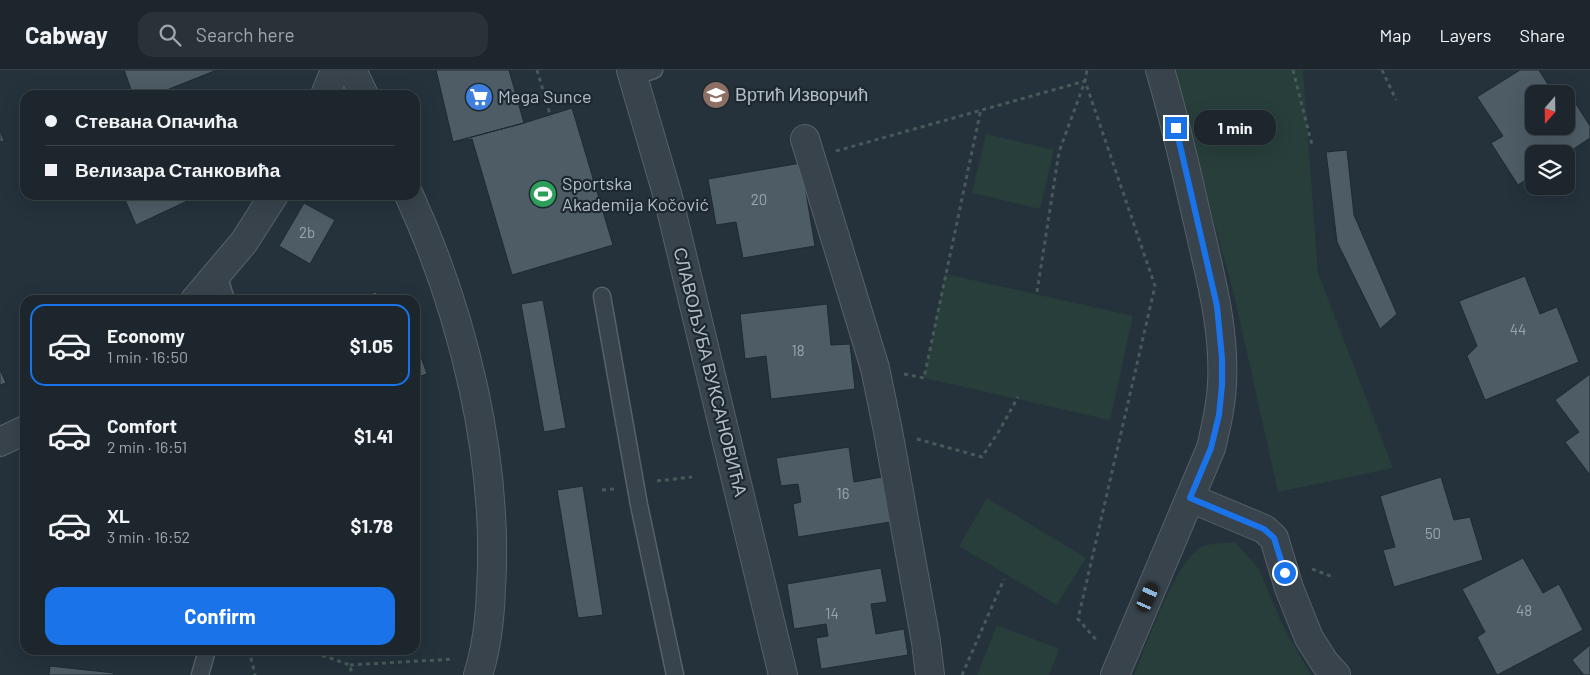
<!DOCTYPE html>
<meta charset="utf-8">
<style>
:root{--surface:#1c262c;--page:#293238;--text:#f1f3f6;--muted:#a0a5a9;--line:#3a4348;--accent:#1a73e8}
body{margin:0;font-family:Barlow,sans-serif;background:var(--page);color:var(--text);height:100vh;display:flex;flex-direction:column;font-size:19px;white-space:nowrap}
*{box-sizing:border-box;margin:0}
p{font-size:16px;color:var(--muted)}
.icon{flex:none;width:28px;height:28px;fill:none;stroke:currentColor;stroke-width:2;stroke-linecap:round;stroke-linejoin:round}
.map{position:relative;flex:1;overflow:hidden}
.side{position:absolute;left:20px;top:225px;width:400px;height:360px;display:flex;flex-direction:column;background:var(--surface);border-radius:15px;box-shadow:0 5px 20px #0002,0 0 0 1px var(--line)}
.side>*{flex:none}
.banner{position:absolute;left:20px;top:20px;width:400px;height:110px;border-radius:15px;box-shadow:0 5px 20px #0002,0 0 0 1px var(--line);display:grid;align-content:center;height:110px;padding:0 25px;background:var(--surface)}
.needle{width:32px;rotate:200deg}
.buttons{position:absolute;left:1525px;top:15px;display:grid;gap:10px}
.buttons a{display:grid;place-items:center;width:50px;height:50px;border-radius:10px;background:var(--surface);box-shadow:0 5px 20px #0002,0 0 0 1px var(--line);font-size:25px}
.end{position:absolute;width:22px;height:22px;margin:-11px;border:6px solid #1a73e8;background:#fff;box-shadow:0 0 0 2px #fff}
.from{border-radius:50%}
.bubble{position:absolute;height:35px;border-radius:15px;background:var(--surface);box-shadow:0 5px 20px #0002,0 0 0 1px var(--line);font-size:16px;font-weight:700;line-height:35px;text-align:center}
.car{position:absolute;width:15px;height:30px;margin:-15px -8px;border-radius:6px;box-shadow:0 0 4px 1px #0007;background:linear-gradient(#222 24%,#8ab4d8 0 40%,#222 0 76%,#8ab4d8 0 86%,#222 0)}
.banner b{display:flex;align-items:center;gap:18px;height:48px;font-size:19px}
.banner b+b{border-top:1px solid var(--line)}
.banner i{width:12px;height:12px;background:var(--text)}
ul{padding:9px 0 0;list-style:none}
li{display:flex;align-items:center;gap:15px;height:82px;margin:0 10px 8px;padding:0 15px;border:2px solid transparent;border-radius:15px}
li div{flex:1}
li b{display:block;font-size:19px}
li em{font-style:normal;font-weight:700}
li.active{border-color:var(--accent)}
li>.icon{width:45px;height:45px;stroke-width:1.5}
.cta{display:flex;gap:10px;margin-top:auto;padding:10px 25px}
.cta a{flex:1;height:58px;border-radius:15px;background:var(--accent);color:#fff;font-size:20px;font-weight:700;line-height:58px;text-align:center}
header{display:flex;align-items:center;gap:30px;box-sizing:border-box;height:70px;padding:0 25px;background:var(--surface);border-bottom:1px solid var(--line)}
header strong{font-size:24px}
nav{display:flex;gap:28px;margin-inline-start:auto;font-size:18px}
.search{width:350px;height:45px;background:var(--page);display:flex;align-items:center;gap:12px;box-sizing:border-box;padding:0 18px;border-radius:15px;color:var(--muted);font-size:19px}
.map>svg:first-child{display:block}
.green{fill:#273e3b}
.building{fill:#4e5c65;stroke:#1f2a32}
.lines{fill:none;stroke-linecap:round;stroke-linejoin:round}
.service-casing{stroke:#566169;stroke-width:19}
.minor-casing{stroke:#566169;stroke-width:30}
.tertiary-casing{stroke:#566169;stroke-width:30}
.path{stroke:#465a59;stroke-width:3;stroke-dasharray:4 4;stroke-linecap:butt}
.service{stroke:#38434b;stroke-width:16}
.minor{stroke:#38434b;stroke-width:28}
.tertiary{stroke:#38434b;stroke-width:28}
.route{stroke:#1a73e8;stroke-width:6}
.labels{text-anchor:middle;stroke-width:4.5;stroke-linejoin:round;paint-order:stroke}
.number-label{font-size:15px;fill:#9aa6ae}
.poi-label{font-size:18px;fill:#b4bec6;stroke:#1d2830;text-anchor:start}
.street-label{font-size:18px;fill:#b4bec6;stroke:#1d2830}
</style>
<header>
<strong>Cabway</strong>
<div class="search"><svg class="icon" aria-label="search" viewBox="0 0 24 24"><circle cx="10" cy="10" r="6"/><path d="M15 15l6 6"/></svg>Search here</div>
<nav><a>Map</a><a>Layers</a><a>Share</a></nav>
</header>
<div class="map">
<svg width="1590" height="605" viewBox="0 0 1590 605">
<rect width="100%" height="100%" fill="#25323b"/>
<!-- green -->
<path class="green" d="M1173 0H1303L1318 203 1393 398 1278 422 1234 225Z
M986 64 1054 80 1040 139 972 123Z
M945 204 1133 246 1110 350 924 308Z
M987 428 1086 488 1057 535 959 476Z
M1235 472 1259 499 1283 556 1311 605H1134C1148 573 1173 495 1201 477 1208 473 1227 473 1235 472Z
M997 555 1059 579 1049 605H977Z"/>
<!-- building -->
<path class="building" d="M124 0H217L154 25H133Z
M436 0H509L524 53 453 72Z
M1520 0H1539L1554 24H1534V56H1566V25L1569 23 1590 56V68L1566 84H1534V104L1518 115 1491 73 1503 66 1477 27Z
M572 38 613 175 512 205 472 69 453 72 524 53Z
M0 60 4 71 0 72Z
M1347 80 1354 145 1397 244 1380 259 1337 172 1326 82Z
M801 93 815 176 743 188 736 152 716 155 708 109Z
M123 125H200L136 155Z
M304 133 335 150 310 194 279 176Z
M1525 206 1540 244 1557 237 1579 292 1485 330 1467 286 1477 276 1459 231Z
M376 222 379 230H352Z
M543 230 566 358 544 362 521 234Z
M827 234 831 275 850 274 855 319 771 329 766 286 745 289 740 244Z
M415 270 427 304 415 308Z
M0 299 6 313 0 315Z
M1590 304V405L1565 372 1579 362 1555 330Z
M849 377 854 412 882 407 890 452 798 467 793 434 801 432 798 414 781 416 776 388Z
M1441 407 1454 450 1470 447 1483 490 1394 517 1383 480 1395 477 1380 426Z
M583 416 603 545 578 548 557 420Z
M1523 488 1543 523 1559 514 1583 560 1497 605 1477 567 1485 562 1462 519Z
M881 498 887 532 871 534 876 564 904 559 908 585 821 599 816 568 828 566 826 554 794 559 787 514Z
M415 534 421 551 415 553Z
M1590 575V605H1584L1572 590Z
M84 580H139L84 582Z
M50 596 114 603 113 605H49Z"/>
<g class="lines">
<!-- service casing -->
<g class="service-casing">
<path id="service" d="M633 7 654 0
M218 204 226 230
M602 226 639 435 675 605
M200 605 207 580"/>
</g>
<!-- minor casing -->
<g class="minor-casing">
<path id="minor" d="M352 0 364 25
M631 0 668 127 783 605
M805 69 875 298 888 361 926 572 930 605
M409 125C463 243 499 389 491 519 490 548 487 577 478 605
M1190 428 1264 459 1274 468 1289 518 1309 568 1325 593 1336 605"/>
</g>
<!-- tertiary casing -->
<g class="tertiary-casing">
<path id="tertiary" d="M325 25 335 0
M195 230 244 172 274 125
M0 372 25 360
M1115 605 1211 378C1216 357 1221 336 1222 314 1225 258 1210 206 1198 152 1186 101 1175 50 1160 0"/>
</g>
<!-- path -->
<path class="path" d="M537 0 551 48
M1293 0 1312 75
M1382 0 1396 30
M836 81 1085 11 1155 216 1078 549 1098 572
M1037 222 1059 82 1085 11 1087 0
M904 304 924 308 981 39
M917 369 982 387 999 361 1018 327
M657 411 692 407
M602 420 614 419
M1312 499 1333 507
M249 580 255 605
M307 580 350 595 352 605
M350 595 454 589
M962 605 1004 509"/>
<!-- service -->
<use href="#service" class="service"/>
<!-- minor -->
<use href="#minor" class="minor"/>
<!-- tertiary -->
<use href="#tertiary" class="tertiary"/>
</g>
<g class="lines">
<!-- route -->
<path class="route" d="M1176 58 1217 236 1222 288V315L1219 345 1211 378 1190 428 1264 459 1274 468 1285 503"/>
</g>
<!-- icons -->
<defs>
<g id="school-disc" transform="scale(1.4375)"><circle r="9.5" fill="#8d6e63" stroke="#1d2830"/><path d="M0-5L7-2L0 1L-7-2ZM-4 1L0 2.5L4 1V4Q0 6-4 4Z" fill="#fff"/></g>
<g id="supermarket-disc" transform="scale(1.4375)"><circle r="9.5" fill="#3f7fe0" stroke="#1d2830"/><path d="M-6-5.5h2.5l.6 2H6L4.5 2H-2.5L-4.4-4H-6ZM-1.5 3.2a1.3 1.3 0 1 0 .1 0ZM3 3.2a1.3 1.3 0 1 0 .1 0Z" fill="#fff"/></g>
<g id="stadium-disc" transform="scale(1.4375)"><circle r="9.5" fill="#2e9e5b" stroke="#1d2830"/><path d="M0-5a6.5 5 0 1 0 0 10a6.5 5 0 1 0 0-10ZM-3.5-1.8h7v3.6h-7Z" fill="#fff"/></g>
</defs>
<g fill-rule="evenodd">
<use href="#school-disc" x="716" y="25"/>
<use href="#supermarket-disc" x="479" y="27"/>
<use href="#stadium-disc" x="543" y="124"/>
</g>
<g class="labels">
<!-- number labels -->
<g class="number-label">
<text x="759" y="135">20</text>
<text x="307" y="168">2b</text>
<text x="1518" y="265">44</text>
<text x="798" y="286">18</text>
<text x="843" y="429">16</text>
<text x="1433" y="469">50</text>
<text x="1524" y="546">48</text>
<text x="832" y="549">14</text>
</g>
<!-- poi labels -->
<g class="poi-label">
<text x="735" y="31">Вртић Изворчић</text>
<text x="498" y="33">Mega Sunce</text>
<text x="562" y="120">Sportska<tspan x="562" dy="21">Akademija Kočović</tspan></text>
</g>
<!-- street labels -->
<g class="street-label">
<text transform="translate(710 302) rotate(76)" y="6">СЛАВОЉУБА ВУКСАНОВИЋА</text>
</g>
</g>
</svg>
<div class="buttons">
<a><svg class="needle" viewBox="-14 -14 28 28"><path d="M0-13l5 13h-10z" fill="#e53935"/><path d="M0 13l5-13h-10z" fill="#a0a5a9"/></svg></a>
<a><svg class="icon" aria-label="layers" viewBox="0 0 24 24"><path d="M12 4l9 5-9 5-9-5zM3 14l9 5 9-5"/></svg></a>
</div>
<i class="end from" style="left:1285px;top:503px"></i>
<i class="end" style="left:1176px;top:58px"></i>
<div class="bubble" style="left:1194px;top:40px;width:82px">1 min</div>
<i class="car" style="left:1148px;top:527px;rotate:24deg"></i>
<div class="banner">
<b><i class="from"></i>Стевана Опачића</b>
<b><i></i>Велизара Станковића</b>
</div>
<section class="side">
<ul>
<li class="active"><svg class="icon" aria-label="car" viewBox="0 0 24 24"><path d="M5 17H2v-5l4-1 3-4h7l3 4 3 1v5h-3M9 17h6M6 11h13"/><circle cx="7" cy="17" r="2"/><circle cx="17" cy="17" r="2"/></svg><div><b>Economy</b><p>1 min · 16:50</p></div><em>$1.05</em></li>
<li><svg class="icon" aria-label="car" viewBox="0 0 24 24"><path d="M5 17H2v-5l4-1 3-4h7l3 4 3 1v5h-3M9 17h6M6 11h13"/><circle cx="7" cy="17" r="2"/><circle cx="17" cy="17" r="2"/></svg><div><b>Comfort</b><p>2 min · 16:51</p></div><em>$1.41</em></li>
<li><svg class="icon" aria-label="car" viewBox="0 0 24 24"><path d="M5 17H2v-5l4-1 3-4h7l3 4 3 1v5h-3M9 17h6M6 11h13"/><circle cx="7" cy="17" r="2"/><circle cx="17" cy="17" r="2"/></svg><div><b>XL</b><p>3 min · 16:52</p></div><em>$1.78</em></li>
</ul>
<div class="cta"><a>Confirm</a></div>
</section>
</div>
